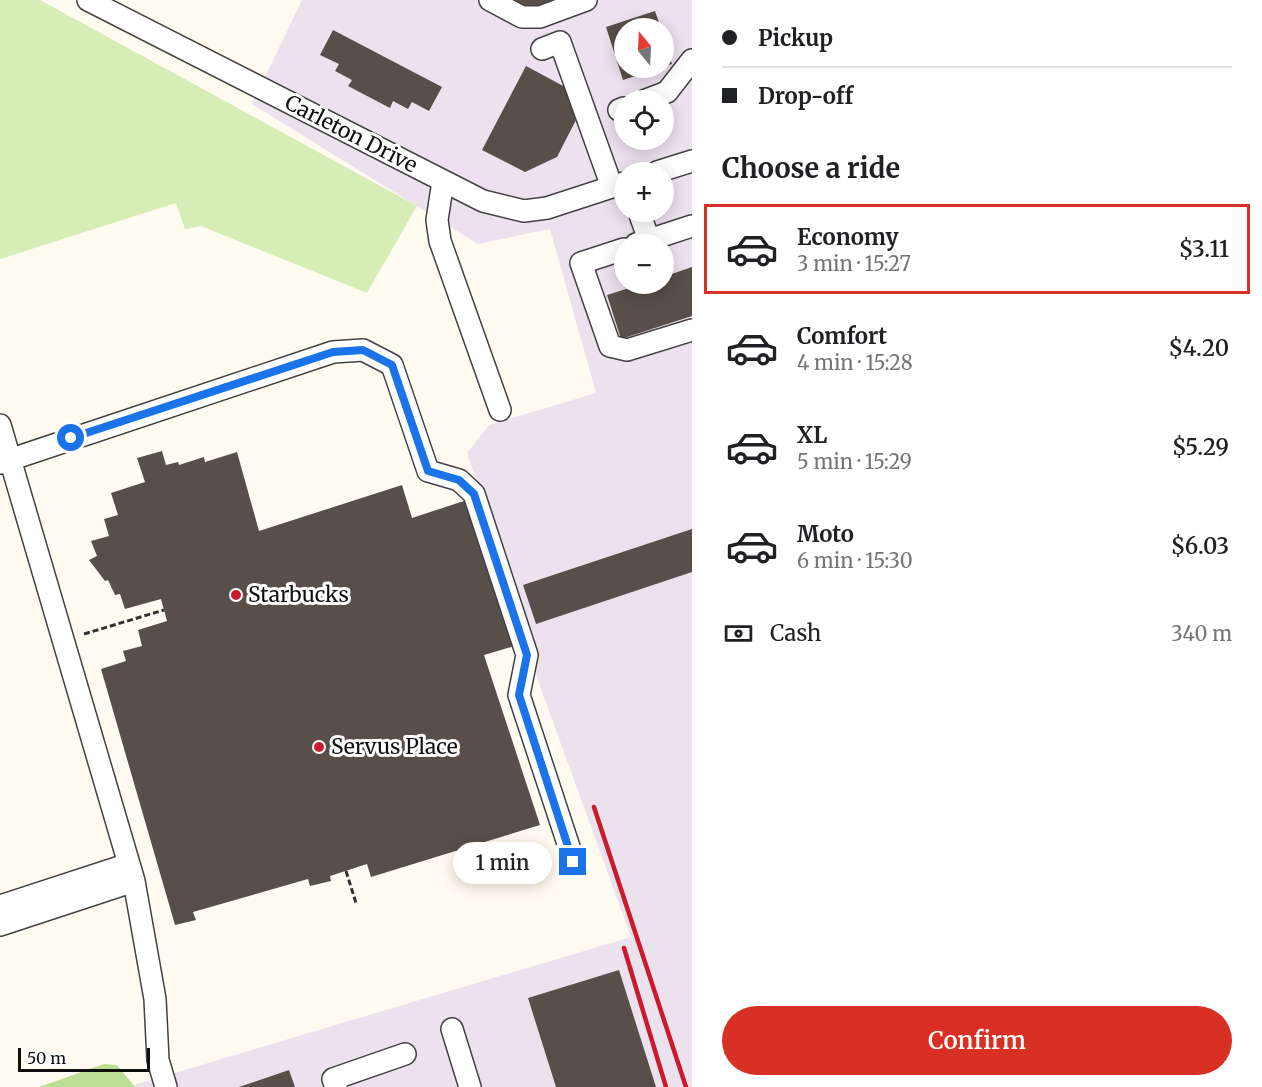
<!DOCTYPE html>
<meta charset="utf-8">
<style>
:root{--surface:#fff;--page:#f2f2f2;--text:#202124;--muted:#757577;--line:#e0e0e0;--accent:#d93025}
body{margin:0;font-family:Merriweather,serif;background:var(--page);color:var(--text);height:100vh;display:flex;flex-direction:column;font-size:22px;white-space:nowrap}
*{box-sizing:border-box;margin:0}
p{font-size:20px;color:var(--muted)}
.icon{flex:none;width:33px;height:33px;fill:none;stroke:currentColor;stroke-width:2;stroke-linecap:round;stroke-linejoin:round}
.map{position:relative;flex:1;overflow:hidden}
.sheet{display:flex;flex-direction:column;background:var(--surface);width:570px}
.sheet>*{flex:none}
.guide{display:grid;align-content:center;height:132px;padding:0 30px;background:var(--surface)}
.needle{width:39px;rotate:342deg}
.tools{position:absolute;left:614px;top:18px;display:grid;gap:12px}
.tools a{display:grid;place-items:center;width:60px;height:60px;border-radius:50%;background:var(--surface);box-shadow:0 3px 15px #0003;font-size:30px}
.scale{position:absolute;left:18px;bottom:15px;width:132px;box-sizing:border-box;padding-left:6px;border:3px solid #0f0f0f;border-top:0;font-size:16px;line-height:21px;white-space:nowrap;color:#0f0f0f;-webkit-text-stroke:4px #fff;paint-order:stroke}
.end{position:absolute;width:27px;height:27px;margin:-14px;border:8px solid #1a73e8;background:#fff;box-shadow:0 0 0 3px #fff}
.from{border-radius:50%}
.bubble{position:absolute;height:42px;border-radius:21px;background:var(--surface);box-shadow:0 3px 15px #0003;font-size:20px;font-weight:600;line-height:42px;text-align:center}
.guide b{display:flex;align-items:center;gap:21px;height:57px;font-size:22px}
.guide b+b{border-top:2px solid var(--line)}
.guide i{width:15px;height:15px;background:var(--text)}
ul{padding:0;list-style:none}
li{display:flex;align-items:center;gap:18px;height:90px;margin:0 12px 9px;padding:0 18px;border:3px solid transparent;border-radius:0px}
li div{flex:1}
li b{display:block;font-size:22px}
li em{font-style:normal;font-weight:600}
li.selected{border-color:var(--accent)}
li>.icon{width:54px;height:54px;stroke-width:1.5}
h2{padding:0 30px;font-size:27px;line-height:72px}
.pay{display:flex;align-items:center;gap:15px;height:66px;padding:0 30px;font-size:22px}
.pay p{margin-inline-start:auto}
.button{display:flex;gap:12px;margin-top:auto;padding:12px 30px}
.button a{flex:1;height:69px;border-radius:36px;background:var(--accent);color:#fff;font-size:24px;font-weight:600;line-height:69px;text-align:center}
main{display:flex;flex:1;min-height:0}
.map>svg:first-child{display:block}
.industrial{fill:#ece2ee;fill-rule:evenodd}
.green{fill:#d6edb6}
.forest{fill:#bbe094}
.building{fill:#584e4a}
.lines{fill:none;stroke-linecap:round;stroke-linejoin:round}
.minor-casing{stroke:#424242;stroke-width:24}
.path{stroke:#313131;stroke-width:3;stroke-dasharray:6 3;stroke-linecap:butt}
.minor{stroke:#fff;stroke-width:21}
.rail{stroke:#cb1a2e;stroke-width:4.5}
.route{stroke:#1a73e8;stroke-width:8}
.poi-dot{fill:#cb1a2e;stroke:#fff;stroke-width:2}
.labels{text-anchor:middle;stroke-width:6;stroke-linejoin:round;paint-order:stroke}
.street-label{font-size:21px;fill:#0f0f0f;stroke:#fff}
.poi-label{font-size:21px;fill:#0f0f0f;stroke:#fff;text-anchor:start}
</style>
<main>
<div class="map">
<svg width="692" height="1087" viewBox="0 0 692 1087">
<rect width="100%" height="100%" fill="#fffbf0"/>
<!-- industrial -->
<path class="industrial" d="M302 0H692V1087H135L134 1085 631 937 537 678 533 652 467 453 489 425 596 393 550 229 478 244 252 104ZM624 28H663V68H624ZM624 100H663V140H624ZM624 172H663V212H624ZM624 244H663V284H624Z"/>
<!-- green -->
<path class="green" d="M0 0H40L417 206 367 293 201 226 185 229 176 203 0 259Z"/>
<!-- forest -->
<path class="forest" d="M104 1064 117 1065 135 1087H39Z"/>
<!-- building -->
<path class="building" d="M505 0H565L529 13Z
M655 11 661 28H624V68H660L623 80 606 27Z
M333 30 442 87 429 111 412 102 408 109 393 101 390 108 348 86 352 80 335 71 339 64 320 55Z
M663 37 672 64 663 67Z
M526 66 567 88 577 118 557 157 525 172 482 150Z
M692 267V316L621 339 607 295 642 284H663V277Z
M162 451 166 465 178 462 179 465 204 457 205 462 237 452 259 531 402 485 412 518 473 498 518 645 484 655 540 825 371 877 367 864 330 876 331 881 310 886 308 879 193 912 196 920 175 925 101 669 126 661 123 651 142 646 138 630 167 621 161 599 125 609 120 594 115 595 108 580 105 581 89 560 97 556 91 541 109 536 104 519 118 515 111 493 145 482 137 458Z
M692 529V572L536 624 523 585Z
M619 970 656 1087H556L528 998Z
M289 1070 295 1087H239Z"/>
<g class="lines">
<!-- minor casing -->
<g class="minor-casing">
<path id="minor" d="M88 0 483 201 524 211 547 208 624 183
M490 0 522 17H540L586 0
M542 49 560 42 612 187
M646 100 667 92 692 60
M619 110 624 108
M657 172 692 161
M443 181 437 220 440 241 500 410
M649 240 692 226
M636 244 649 240 639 212
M624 249 581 263 610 346 627 350 692 330
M0 425 134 881 155 999 158 1060 166 1087
M0 463 333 352 363 350 392 365 428 471 459 480 474 494 527 655 519 695 574 862
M0 906 129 864
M0 925 134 881
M452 1029 470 1087
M336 1087 333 1079 405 1054"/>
</g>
<!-- path -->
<path class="path" d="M84 634 164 610
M346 871 356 903"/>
<!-- minor -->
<use href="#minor" class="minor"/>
<!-- rail -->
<path class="rail" d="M594 807 686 1087
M624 948 666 1087"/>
</g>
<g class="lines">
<!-- route -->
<path class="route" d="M71 438 333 352 363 350 392 365 428 471 459 480 474 494 527 655 519 695 573 862"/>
</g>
<!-- markers -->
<g class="poi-dot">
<circle cx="236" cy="595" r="6"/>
<circle cx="319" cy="747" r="6"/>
</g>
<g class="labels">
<!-- street labels -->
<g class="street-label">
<text transform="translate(351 134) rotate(27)" y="7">Carleton Drive</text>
</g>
<!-- poi labels -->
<g class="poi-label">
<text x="248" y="602">Starbucks</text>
<text x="331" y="754">Servus Place</text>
</g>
</g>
</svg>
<div class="tools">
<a><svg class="needle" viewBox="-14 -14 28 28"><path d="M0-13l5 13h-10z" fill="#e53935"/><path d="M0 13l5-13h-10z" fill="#757577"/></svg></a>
<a><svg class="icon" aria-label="locate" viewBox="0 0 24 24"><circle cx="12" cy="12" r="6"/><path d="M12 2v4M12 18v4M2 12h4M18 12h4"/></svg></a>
<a>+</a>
<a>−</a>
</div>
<div class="scale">50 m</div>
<i class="end from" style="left:71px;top:438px"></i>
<i class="end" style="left:573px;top:862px"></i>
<div class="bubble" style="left:453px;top:842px;width:99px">1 min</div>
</div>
<section class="sheet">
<div class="guide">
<b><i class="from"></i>Pickup</b>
<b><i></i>Drop-off</b>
</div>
<h2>Choose a ride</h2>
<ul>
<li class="selected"><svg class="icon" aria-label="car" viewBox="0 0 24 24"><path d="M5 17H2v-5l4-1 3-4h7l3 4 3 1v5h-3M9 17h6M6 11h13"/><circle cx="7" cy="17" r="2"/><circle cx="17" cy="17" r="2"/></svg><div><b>Economy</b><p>3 min · 15:27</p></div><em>$3.11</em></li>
<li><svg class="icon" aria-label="car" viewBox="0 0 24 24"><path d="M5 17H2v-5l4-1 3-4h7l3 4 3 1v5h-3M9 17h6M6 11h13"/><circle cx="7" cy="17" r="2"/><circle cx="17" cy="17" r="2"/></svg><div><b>Comfort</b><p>4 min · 15:28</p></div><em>$4.20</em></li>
<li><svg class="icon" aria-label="car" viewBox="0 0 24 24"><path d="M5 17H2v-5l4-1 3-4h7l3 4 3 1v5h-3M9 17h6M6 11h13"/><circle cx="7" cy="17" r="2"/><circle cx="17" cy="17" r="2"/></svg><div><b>XL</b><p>5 min · 15:29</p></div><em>$5.29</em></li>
<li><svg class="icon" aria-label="car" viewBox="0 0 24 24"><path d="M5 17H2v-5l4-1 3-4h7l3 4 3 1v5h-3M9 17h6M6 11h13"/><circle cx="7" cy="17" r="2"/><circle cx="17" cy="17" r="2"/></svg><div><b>Moto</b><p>6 min · 15:30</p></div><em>$6.03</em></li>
</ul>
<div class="pay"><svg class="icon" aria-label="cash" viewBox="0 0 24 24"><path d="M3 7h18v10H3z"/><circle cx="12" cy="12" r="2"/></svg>Cash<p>340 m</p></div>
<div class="button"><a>Confirm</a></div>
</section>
</main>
